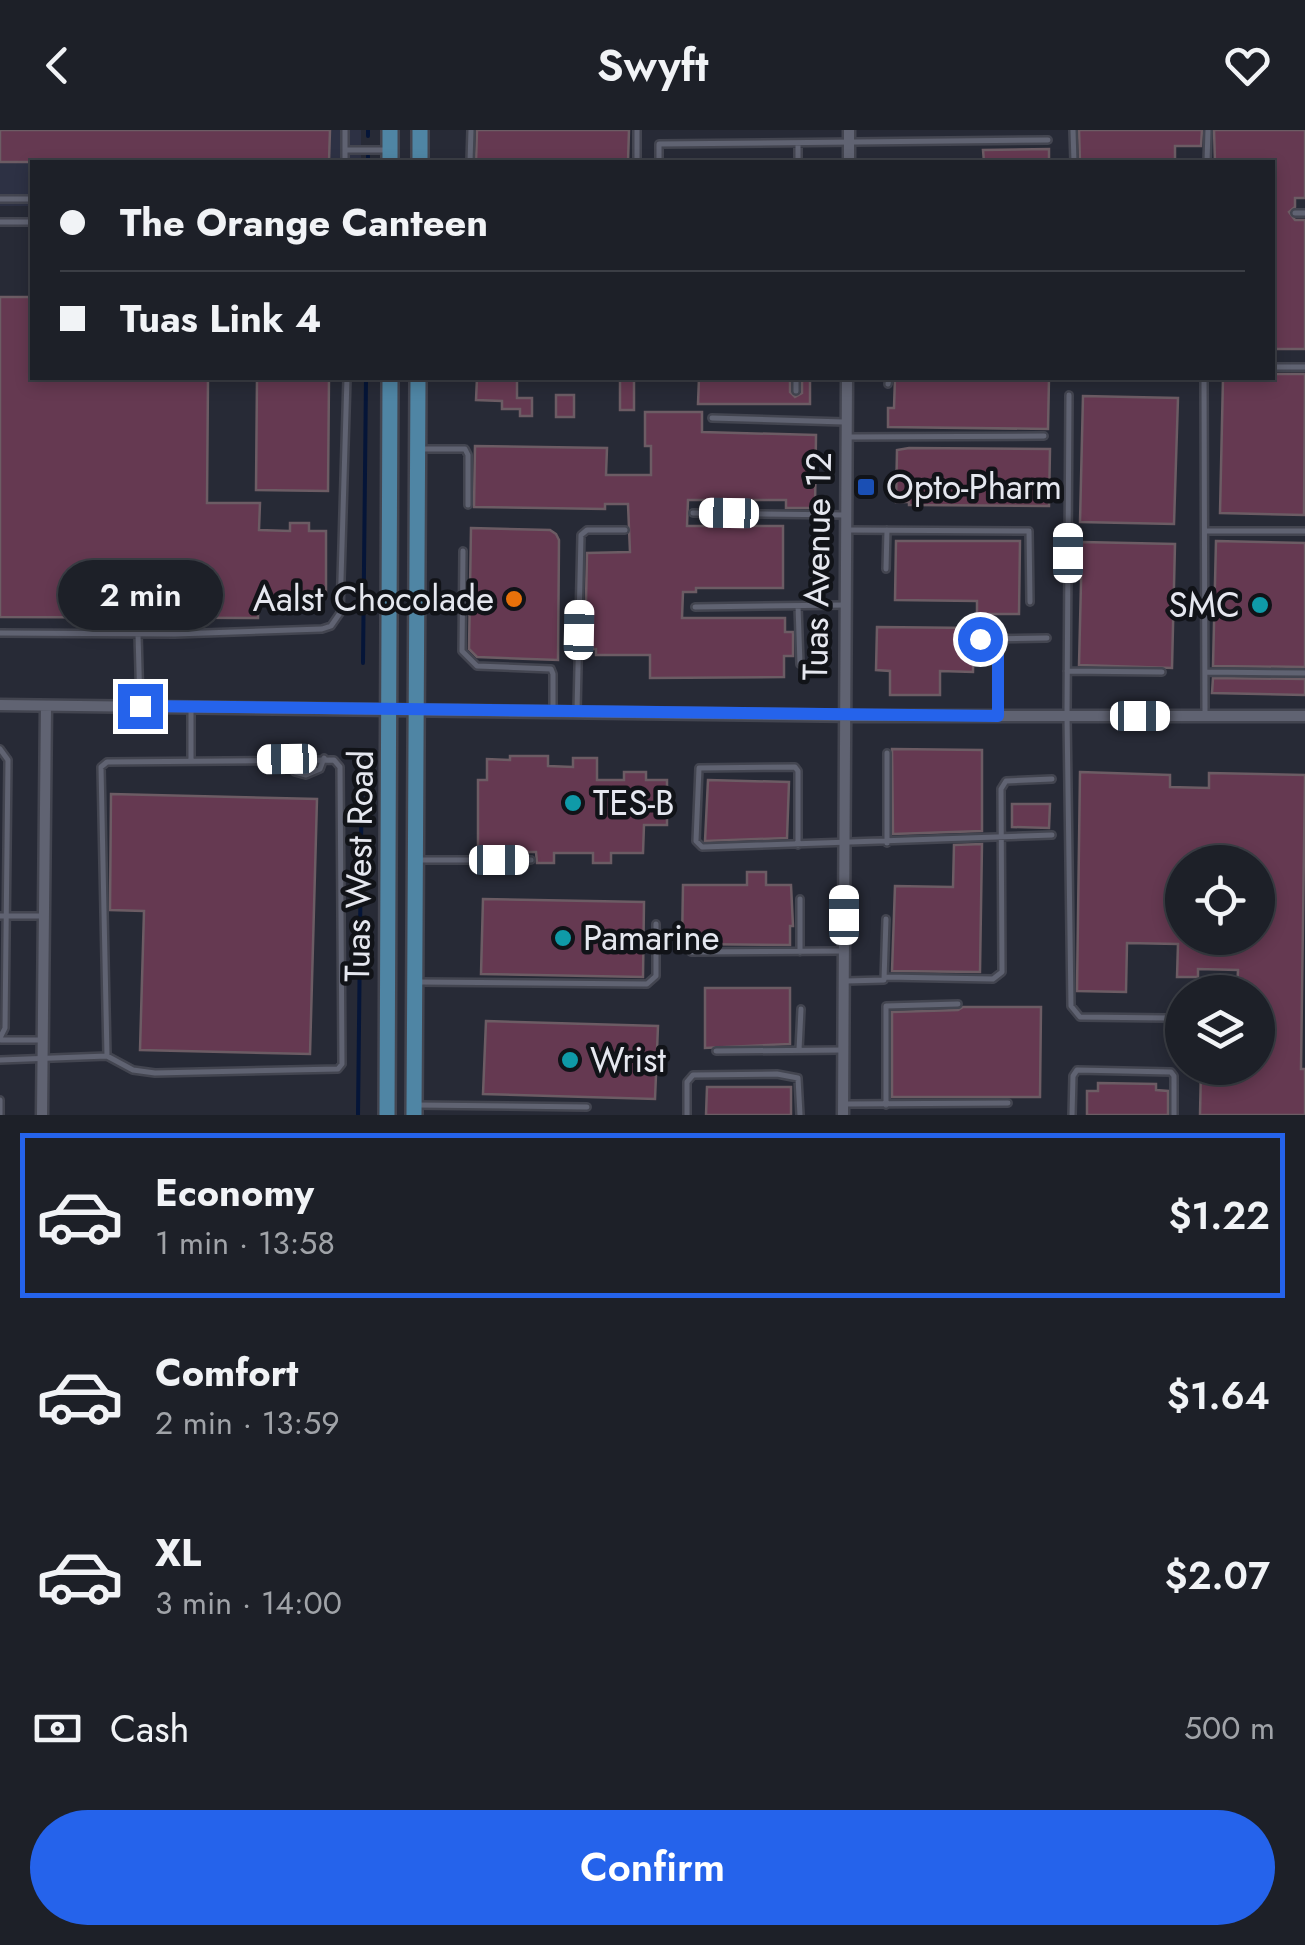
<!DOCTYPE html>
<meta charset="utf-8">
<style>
:root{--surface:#1d2028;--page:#2a2d34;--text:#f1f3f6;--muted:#a0a3a8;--line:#3b3e45;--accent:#2563eb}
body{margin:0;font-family:Jost,sans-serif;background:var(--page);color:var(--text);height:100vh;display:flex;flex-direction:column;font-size:38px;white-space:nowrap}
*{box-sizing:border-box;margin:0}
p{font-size:32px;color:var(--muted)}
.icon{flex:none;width:55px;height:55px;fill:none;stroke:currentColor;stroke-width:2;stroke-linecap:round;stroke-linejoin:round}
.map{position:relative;height:985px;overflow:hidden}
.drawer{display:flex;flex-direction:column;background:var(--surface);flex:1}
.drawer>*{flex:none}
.guide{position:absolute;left:30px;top:30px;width:1245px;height:220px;border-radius:0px;box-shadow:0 5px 15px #0003,0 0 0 2px var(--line);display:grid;align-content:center;height:220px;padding:0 30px;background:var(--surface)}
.tools{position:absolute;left:1165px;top:715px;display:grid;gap:20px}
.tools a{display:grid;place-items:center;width:110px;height:110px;border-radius:50%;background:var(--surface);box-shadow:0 5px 15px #0003,0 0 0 2px var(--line);font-size:50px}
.end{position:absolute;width:45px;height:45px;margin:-22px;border:12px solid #2563eb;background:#fff;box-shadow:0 0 0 5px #fff}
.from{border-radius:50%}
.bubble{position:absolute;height:70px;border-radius:35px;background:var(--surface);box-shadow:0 5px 15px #0003,0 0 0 2px var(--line);font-size:32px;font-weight:600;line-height:70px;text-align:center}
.car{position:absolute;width:30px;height:60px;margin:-30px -15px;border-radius:12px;box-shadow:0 0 8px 2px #0007;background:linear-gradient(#fff 24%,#345 0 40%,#fff 0 76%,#345 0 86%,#fff 0)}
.guide b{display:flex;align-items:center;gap:35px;height:95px;font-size:38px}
.guide b+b{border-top:2px solid var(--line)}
.guide i{width:25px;height:25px;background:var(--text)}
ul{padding:18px 0 0;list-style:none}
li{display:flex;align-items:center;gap:30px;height:165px;margin:0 20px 15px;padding:0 10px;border:5px solid transparent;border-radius:0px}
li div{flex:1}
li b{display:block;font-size:38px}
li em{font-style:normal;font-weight:600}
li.selected{border-color:var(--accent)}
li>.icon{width:90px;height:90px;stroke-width:1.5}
.pay{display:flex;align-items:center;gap:25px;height:110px;padding:0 30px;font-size:38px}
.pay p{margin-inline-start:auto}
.primary-button{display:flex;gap:20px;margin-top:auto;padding:20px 30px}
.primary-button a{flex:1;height:115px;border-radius:60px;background:var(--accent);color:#fff;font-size:40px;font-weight:600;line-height:115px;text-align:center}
header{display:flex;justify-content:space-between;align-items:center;height:130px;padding:0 30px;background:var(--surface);font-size:45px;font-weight:600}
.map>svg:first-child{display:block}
.built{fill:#2d3144}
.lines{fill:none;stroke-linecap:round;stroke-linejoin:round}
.stream{stroke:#051538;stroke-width:4}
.building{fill:#653951;stroke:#6c5c64;stroke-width:2.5;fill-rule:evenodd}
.lane-casing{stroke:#434550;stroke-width:10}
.street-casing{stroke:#434550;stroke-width:15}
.primary-casing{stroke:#434550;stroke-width:20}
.lane{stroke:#606372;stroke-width:5}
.street{stroke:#606372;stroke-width:10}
.primary{stroke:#4f85a4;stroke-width:15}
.route{stroke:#2563eb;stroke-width:12}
.transit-dot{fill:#1a4fb4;stroke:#111318;stroke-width:4}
.food-dot{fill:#e8710a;stroke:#111318;stroke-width:4}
.culture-dot{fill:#0f9aa8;stroke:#111318;stroke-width:4}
.labels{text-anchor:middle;stroke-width:9;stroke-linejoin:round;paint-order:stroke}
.poi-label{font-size:35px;fill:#e5e7ef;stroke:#111318;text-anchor:start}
.street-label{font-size:35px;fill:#e5e7ef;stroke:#111318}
</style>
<header><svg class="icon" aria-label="back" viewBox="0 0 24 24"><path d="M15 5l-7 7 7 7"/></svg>Swyft<svg class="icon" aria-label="heart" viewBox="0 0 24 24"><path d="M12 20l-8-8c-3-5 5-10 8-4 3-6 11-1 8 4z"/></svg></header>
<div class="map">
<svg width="1305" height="985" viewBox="0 0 1305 985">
<rect width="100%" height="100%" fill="#272a36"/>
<!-- built -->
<path class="built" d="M0 0H361V32H32V76H0Z"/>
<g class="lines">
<!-- stream -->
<path class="stream" d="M368 6V0
M368 32V26
M363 533 366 248
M358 985 362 628"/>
</g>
<!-- building -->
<path class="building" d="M0 0H330L329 32H0Z
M477 0H629L628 32H476Z
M1079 0H1202L1201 16H1175V32H1080Z
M1214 0H1305V68H1295V77L1289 82 1295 90H1305V219H1272V32H1215Z
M1049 19V32H984L983 20Z
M0 167H32V248H208L207 373H260L259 400 290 401V393H309V401H326V468H258V488L0 487Z
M1272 244H1305L1304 385 1220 383 1223 248H1272Z
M257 248H329L328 361 256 360Z
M477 248H517V268H532V286H520V279H502V271L476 270Z
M620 248H634V280H620Z
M699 248H790V262L795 267 802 263V248H810V274H698Z
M895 248H1049L1048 299 888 297V278H894Z
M556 265H574V287H556Z
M1083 266 1178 268 1174 394 1080 392Z
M645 282H702V302L816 305 815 378H786V370H688L687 396H783V458H696V462H683L682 488H785V502H793V526H784V547L650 548V525H596V519H585L587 423 630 422 628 374H605V379L474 377 475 316 607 318 606 345H651V316H645Z
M909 318 1050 319 1049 376 909 375V372H896L897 320Z
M471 398 550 400 556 404 559 410 558 530 477 527 469 519Z
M896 411H1020L1019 484H977V471L895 470Z
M1216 411 1305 413V537L1213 536Z
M1082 412 1175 414 1172 538 1079 535Z
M877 497 974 498 973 542 940 541V565H890V541L876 540Z
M1213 548 1305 549V565L1212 563Z
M892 619 982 620V701L893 704Z
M510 626H548V636L573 637V628H597V650H624V642H646V650H667V695H644L643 723H611V733H593V723H554V733H537L536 722H478V650H487V629L510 630Z
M1080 642 1170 645V657L1209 658V643L1305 645 1301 939H1305V985H1200L1201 938H1258V862H1237L1238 840 1198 839V847H1177L1178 814 1127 813 1126 862 1077 861ZM1182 732H1258V808H1182Z
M708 650 789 652 787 708 705 711Z
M111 664 317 669 310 924 140 920 144 781 110 780Z
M1012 674H1050L1049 698 1012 697Z
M982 714 980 842 892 841 895 756 953 757 954 715Z
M747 742H766V755H791L793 796H790V815L682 814 683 755H747Z
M483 769 644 772 643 847 481 844Z
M705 858H790V914L705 918Z
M963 877H1041L1040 967H892V882L958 880Z
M486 891 658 896 655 969 483 964Z
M1098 953 1156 954V960L1168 961V985H1087V961H1098Z
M707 957H791V985H706Z"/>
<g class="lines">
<!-- lane casing -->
<g class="lane-casing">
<path id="lane" d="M1073 0 1074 32
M345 20H387
M345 32V0
M470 32 471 0
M637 32V0
M659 32V14L1048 10
M798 32V14
M1207 32 1208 0
M0 69H32
M1295 83H1305
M0 92H32
M1272 237H1305
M1204 248 1205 583
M888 254 889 248
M796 261V248
M1069 265 1067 586 1071 876 1080 887 1167 888
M712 288 844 292
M849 307 1044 306
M421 319H465L468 325V375
M693 383 845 385
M848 400 1029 401 1030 472
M1205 401H1305
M463 421 462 521 477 536 551 539 553 544V580
M886 439 887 400
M798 476 800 534
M695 477 845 475
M0 503 175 504 322 499 331 496 340 483 347 248
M138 504 140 576
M981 509 1047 508
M998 509V586
M1067 541 1162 542
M1205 542 1305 543
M191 579V631
M577 581 581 405 587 400H625
M0 619 8 630 5 898 0 908
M887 623V713
M288 630 295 642 306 645 320 639 324 628
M798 715V641L795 637 699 638 696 711 702 717 1052 705
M418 730H531
M800 769V822
M0 786H41
M691 822 843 821
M886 847 993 849 1002 842 1001 659 1006 651 1052 649
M846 851 884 850 886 789
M419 852 647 854 656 846V794
M1 910H40
M799 920 801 879
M716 921 843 920
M0 930 107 926 133 940 155 943 338 939 342 934 340 637 334 630 107 632 101 637 107 926
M0 970V985
M846 974 1008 973
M417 975 587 977
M886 975V876L958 874
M687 985V952L693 945 777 944 798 948 800 985
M1072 985 1073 946 1077 940 1171 942 1174 946V985"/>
</g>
<!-- street casing -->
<g class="street-casing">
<path id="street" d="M849 32V0
M0 575 861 586H1305
M42 985 46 576
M843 985 847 248"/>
</g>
<!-- primary casing -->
<g class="primary-casing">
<path id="primary" d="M390 32V0
M420 32V0
M387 985 390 248
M414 985 418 248"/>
</g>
<!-- lane -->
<use href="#lane" class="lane"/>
<!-- street -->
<use href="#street" class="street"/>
<!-- primary -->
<use href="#primary" class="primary"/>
</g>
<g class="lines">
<!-- route -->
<path class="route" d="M140 576 998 586V509H980"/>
</g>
<!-- markers -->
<rect class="transit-dot" x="856" y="347" width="20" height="20" rx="5"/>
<circle class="food-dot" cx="514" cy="469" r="10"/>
<g class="culture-dot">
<circle cx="1260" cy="475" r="10"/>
<circle cx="573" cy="673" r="10"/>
<circle cx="563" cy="808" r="10"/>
<circle cx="570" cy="930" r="10"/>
</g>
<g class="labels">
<!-- poi labels -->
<g class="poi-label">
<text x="886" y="369">Opto-Pharm</text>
<text x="494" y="481" text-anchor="end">Aalst Chocolade</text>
<text x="1240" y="487" text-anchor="end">SMC</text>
<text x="593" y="685">TES-B</text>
<text x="583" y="820">Pamarine</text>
<text x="590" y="942">Wrist</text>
</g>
<!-- street labels -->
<g class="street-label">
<text transform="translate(817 436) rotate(-89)" y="12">Tuas Avenue 12</text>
<text transform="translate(359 736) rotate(-89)" y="12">Tuas West Road</text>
</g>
</g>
</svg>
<div class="tools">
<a><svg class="icon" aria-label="locate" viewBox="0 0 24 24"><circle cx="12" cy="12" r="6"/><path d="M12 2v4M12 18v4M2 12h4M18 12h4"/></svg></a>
<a><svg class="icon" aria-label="layers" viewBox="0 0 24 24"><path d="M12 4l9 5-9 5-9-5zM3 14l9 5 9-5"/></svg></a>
</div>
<i class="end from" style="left:980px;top:509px"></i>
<i class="end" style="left:140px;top:576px"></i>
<div class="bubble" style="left:58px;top:430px;width:165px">2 min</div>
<i class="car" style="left:729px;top:383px;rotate:271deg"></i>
<i class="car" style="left:1068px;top:423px;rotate:0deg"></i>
<i class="car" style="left:579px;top:500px;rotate:1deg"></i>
<i class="car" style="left:1140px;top:586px;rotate:90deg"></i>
<i class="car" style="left:287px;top:629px;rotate:269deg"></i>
<i class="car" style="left:499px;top:730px;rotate:90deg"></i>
<i class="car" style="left:844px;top:785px;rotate:0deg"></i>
<div class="guide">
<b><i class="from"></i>The Orange Canteen</b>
<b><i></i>Tuas Link 4</b>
</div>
</div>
<section class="drawer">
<ul>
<li class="selected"><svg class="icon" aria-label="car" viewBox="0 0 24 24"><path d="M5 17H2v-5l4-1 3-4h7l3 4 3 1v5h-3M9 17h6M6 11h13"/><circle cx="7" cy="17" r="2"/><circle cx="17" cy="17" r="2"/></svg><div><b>Economy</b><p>1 min · 13:58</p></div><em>$1.22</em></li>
<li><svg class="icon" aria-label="car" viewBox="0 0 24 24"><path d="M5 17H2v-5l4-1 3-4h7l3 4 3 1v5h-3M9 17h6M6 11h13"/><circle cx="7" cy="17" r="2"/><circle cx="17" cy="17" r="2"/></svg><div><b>Comfort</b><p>2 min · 13:59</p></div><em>$1.64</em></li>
<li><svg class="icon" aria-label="car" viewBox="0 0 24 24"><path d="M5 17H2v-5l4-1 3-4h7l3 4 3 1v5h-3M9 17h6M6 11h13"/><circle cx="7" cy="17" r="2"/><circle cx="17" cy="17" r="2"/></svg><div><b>XL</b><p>3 min · 14:00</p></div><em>$2.07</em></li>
</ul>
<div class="pay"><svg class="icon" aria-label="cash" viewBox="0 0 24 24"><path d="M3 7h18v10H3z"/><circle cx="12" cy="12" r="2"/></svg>Cash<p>500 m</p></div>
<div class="primary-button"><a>Confirm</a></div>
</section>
